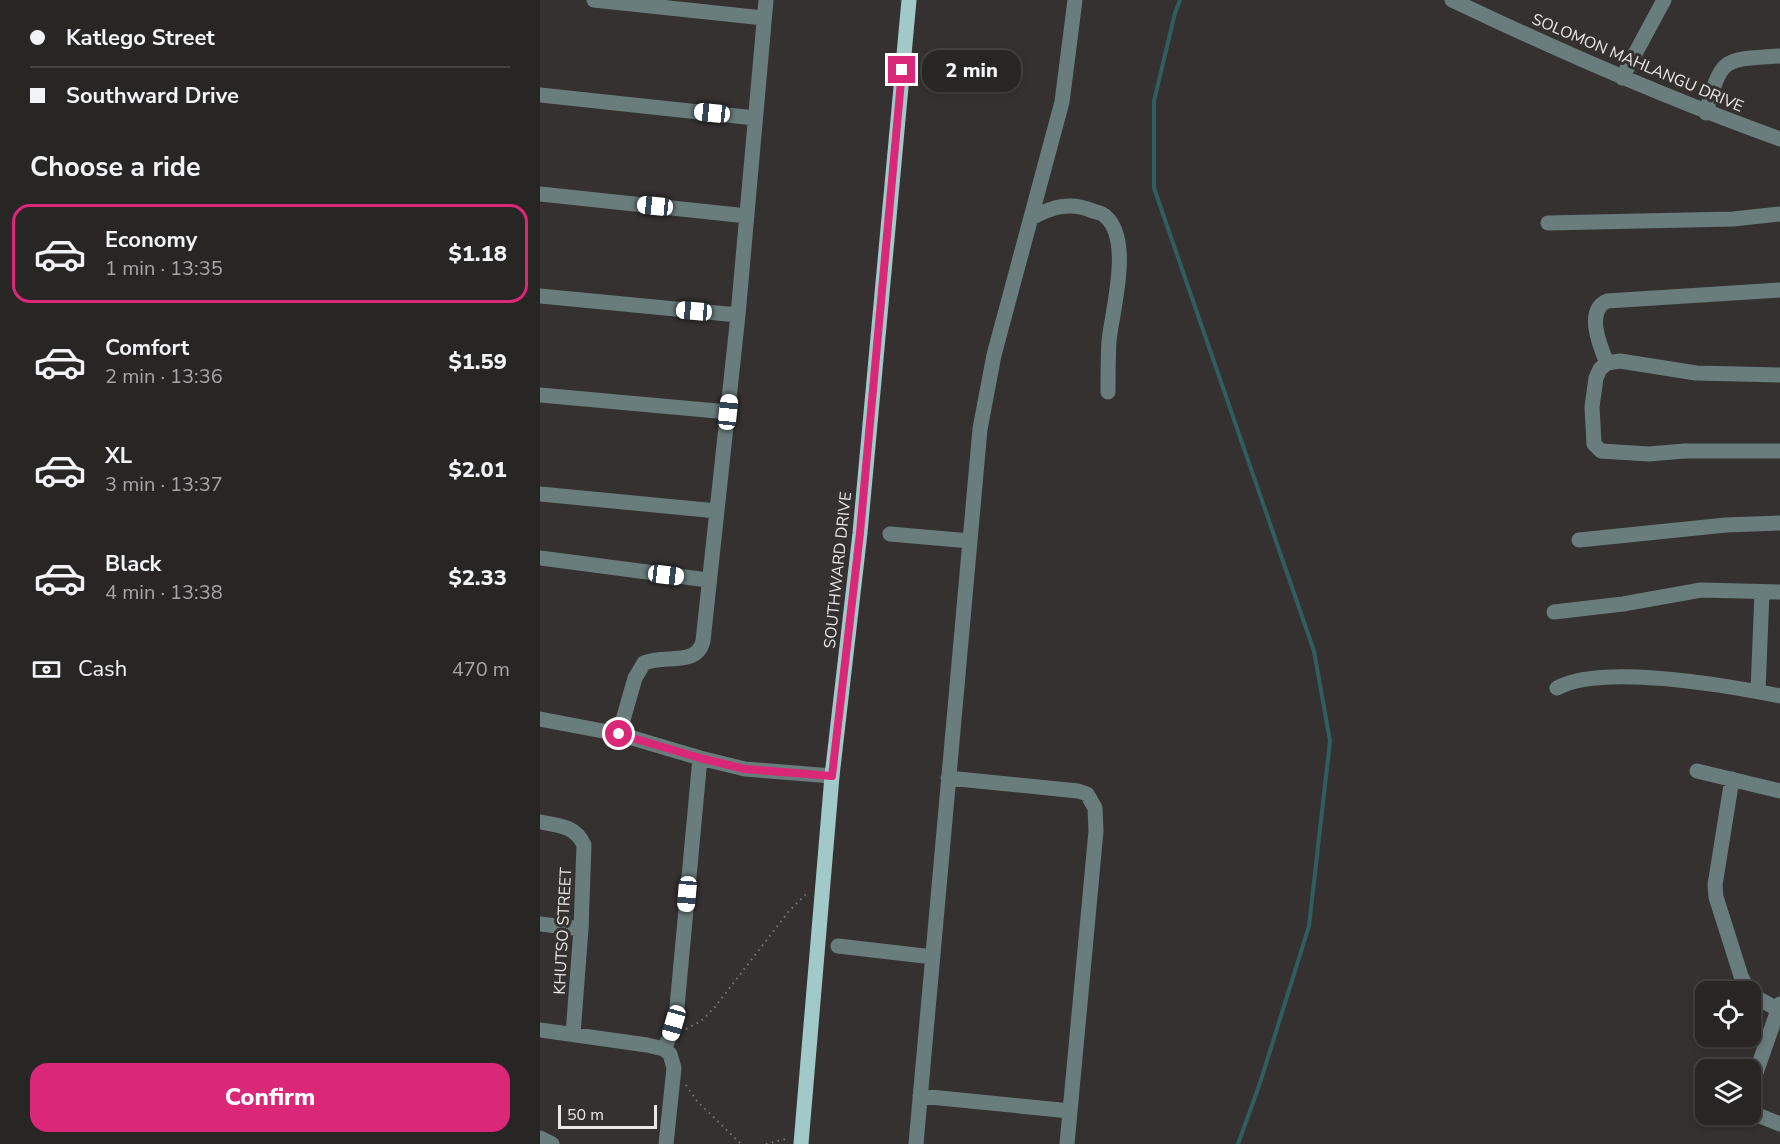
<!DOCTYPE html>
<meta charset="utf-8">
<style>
:root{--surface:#282525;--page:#302d2d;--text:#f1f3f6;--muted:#a5a5a7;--line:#444242;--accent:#db2777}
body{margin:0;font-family:"Nunito Sans",sans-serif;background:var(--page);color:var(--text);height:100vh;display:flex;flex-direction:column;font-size:22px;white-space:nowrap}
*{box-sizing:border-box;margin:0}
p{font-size:20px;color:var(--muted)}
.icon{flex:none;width:33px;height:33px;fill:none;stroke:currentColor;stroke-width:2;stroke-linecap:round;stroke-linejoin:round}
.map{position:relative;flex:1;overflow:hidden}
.panel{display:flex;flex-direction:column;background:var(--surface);width:540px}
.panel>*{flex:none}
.hud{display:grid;align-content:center;height:132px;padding:0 30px;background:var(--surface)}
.controls{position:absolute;left:1155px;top:981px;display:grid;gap:12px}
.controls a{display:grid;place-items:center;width:66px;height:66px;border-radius:12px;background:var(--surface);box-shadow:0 3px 9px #0003,0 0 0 2px var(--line);font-size:30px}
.scale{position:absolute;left:18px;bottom:15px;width:99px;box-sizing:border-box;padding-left:6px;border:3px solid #eae7e7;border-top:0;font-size:16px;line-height:21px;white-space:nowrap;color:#eae7e7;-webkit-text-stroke:4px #353131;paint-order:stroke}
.end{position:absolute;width:27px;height:27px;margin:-14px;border:8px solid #db2777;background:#fff;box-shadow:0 0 0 3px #fff}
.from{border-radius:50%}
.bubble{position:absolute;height:42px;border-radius:18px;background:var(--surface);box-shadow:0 3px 9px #0003,0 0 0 2px var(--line);font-size:20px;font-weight:800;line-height:42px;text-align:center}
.car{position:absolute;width:18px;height:36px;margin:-18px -9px;border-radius:8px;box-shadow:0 0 4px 2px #0007;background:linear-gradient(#fff 24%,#345 0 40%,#fff 0 76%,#345 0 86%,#fff 0)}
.hud b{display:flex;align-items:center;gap:21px;height:57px;font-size:22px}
.hud b+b{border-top:2px solid var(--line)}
.hud i{width:15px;height:15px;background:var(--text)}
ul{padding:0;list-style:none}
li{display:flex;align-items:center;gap:18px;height:99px;margin:0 12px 9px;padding:0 18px;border:3px solid transparent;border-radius:18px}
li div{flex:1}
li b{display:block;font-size:22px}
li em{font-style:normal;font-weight:800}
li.current{border-color:var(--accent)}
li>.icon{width:54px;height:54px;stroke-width:1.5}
h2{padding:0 30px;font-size:27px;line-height:72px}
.pay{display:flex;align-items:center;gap:15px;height:66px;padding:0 30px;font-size:22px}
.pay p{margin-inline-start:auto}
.button{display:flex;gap:12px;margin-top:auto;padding:12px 30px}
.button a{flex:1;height:69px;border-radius:18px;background:var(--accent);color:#fff;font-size:24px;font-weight:800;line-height:69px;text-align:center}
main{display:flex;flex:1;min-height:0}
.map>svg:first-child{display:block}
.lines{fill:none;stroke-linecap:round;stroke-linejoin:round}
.stream{stroke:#305e5e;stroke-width:4}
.path{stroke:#797676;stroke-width:2;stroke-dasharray:1.5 4.5;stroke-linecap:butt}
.minor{stroke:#6a7d7d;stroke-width:15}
.major{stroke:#a0c9c8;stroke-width:15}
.route{stroke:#db2777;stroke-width:8}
.labels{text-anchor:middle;stroke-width:6;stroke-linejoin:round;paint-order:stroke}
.street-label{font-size:16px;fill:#eae7e7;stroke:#353131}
</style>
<main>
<section class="panel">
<div class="hud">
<b><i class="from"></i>Katlego Street</b>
<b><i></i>Southward Drive</b>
</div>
<h2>Choose a ride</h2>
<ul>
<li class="current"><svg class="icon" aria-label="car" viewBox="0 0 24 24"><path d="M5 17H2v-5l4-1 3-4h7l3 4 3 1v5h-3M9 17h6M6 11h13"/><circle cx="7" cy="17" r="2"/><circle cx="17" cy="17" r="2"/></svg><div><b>Economy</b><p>1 min · 13:35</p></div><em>$1.18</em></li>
<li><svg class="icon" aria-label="car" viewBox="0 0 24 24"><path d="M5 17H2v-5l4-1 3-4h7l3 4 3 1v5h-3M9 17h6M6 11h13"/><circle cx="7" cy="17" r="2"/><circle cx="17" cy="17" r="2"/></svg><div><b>Comfort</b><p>2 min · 13:36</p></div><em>$1.59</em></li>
<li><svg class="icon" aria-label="car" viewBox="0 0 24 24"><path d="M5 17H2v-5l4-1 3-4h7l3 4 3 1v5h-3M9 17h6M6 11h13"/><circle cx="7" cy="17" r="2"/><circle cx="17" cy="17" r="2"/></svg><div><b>XL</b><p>3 min · 13:37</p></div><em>$2.01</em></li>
<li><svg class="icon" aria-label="car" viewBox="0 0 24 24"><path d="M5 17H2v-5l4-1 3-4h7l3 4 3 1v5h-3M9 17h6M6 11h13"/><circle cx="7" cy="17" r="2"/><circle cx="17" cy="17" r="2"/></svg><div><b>Black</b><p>4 min · 13:38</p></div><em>$2.33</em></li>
</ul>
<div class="pay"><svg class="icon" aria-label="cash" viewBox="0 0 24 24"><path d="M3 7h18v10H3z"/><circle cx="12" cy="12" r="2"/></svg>Cash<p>470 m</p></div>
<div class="button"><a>Confirm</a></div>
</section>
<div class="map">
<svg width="1240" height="1144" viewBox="0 0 1240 1144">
<rect width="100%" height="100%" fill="#353131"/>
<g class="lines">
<!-- stream -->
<path class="stream" d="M640 0 635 13 614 101V188L774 651 790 741 769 926 720 1083 698 1144"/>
<!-- path -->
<path class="path" d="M146 1029 161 1021 174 1008 249 911 267 893
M146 1085 157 1101 201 1144
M226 1144 246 1139"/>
<!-- minor -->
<path class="minor" d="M54 0 224 18
M912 0C1019 51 1128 99 1240 139
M1082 78 1124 0
M0 95 215 118
M1166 113C1182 55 1183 60 1240 56
M0 194 207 216
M491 218C512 207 530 201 553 211 556 212 563 213 565 216 593 239 572 311 569 341 568 358 568 375 568 392
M1008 223 1193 219 1240 214
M0 296 198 315
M1067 363C1060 346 1045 311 1067 301L1240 290
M1240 375 1156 373 1080 361 1067 363 1060 369 1056 378 1052 407 1054 444 1061 451 1109 454 1145 451H1240
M0 395 188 412
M0 494 177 511
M350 534 430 541
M1039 540 1186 525 1240 523
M0 558 168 580
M1014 612 1083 604 1161 590 1240 592
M1017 688C1062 663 1189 686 1240 696
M1218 691 1222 592
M0 719 79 734 160 758 205 769 292 776
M79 734 95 678 104 663C125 654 157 667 163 641L198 315 226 0
M1157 771 1240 791
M408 778 538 791 547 794 555 808 556 831 527 1144
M1192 779 1175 885 1176 897 1201 976 1209 992
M0 822C18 825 36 826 44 845L41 929 33 1034
M0 924 41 929
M298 946 393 957
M1210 994 1239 1010
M0 1030 107 1045 124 1049 130 1054 134 1068 126 1144
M124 1049 129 1038 137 1007 160 758
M1210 1090 1240 1004
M380 1096 530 1111
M1210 1112 1240 1124
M0 1138 12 1144
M376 1144 440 429 454 355 522 102 535 0"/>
<!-- major -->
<path class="major" d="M261 1144 292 776 320 533 369 0"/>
</g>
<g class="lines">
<!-- route -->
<path class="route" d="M79 734 160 758 205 769 292 776 320 533 362 70"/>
</g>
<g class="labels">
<!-- street labels -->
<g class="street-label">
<text transform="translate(1098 62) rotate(23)" y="6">SOLOMON MAHLANGU DRIVE</text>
<text transform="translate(297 570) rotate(-84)" y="6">SOUTHWARD DRIVE</text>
<text transform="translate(22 931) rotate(-87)" y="6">KHUTSO STREET</text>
</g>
</g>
</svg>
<div class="controls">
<a><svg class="icon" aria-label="locate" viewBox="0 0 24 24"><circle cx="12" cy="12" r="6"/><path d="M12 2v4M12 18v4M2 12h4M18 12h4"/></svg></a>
<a><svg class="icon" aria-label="layers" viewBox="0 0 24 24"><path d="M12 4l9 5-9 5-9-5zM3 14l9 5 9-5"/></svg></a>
</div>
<div class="scale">50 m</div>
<i class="end from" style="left:79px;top:734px"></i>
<i class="end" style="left:362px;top:70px"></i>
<div class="bubble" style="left:382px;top:50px;width:99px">2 min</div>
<i class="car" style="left:172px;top:113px;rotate:276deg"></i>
<i class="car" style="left:115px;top:206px;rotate:276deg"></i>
<i class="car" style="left:154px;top:311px;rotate:275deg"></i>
<i class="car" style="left:188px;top:412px;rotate:6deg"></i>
<i class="car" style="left:126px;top:575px;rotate:97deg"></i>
<i class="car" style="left:147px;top:894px;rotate:185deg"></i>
<i class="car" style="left:134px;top:1023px;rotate:196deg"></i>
</div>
</main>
